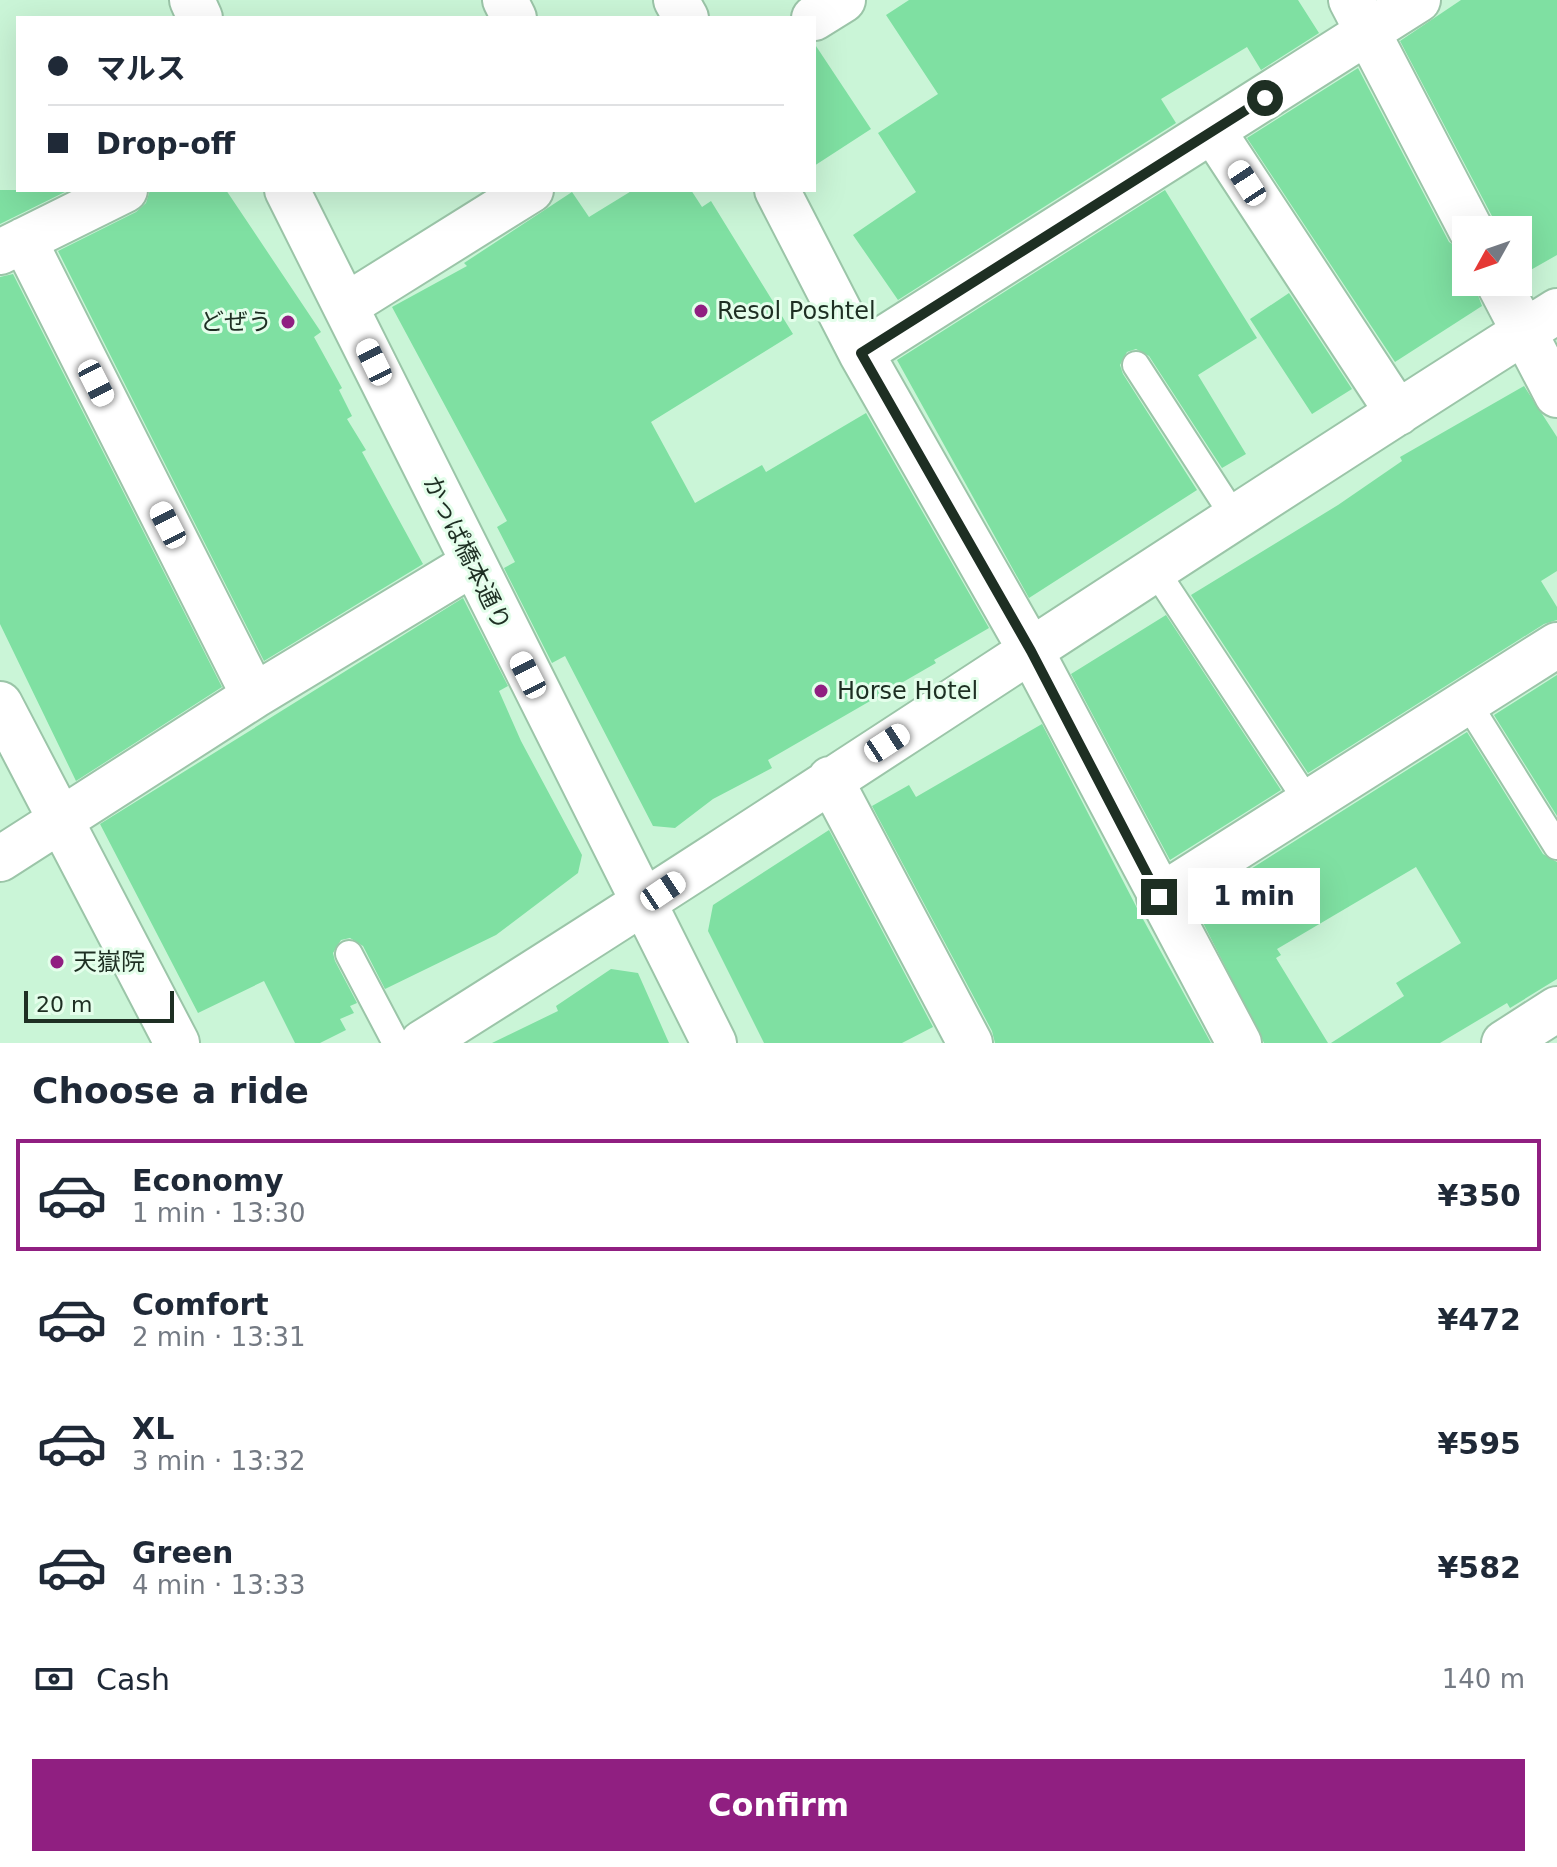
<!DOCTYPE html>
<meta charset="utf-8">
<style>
:root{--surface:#fff;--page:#f2f2f3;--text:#1f2937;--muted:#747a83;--line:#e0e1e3;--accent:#901f81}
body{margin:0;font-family:"DejaVu Sans","Noto Sans JP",sans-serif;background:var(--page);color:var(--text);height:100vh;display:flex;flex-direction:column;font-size:30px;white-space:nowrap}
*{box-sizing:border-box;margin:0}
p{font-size:26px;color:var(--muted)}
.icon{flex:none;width:44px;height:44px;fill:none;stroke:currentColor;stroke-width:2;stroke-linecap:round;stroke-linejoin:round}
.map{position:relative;height:1043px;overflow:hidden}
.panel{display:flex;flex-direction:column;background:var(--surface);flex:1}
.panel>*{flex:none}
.banner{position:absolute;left:16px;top:16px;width:800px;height:176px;border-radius:0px;box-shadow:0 8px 32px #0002;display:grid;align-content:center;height:176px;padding:0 32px;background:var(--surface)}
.needle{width:52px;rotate:230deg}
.controls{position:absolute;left:1452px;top:216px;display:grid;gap:16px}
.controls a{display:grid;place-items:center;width:80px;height:80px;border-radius:0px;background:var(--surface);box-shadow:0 8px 32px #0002;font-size:40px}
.scale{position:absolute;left:24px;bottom:20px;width:150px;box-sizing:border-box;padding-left:8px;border:4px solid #1e2f23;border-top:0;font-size:22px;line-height:28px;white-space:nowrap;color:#1e2f23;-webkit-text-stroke:6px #e4feeb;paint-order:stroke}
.end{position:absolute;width:36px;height:36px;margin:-18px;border:10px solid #1e2f23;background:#fff;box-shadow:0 0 0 4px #fff}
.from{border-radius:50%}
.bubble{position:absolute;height:56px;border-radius:0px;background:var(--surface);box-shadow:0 8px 32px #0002;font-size:26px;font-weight:800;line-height:56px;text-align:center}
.car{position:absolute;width:24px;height:48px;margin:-24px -12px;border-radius:10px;box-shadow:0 0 6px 2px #0007;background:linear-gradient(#fff 24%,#345 0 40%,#fff 0 76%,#345 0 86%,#fff 0)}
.banner b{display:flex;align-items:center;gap:28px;height:76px;font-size:30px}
.banner b+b{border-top:2px solid var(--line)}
.banner i{width:20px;height:20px;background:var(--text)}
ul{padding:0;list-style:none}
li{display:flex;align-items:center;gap:24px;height:112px;margin:0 16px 12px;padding:0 16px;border:4px solid transparent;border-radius:0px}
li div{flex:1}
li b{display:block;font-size:30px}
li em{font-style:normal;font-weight:800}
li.on{border-color:var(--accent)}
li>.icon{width:72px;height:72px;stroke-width:1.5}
h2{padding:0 32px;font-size:36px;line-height:96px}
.pay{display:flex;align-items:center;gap:20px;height:88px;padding:0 32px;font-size:30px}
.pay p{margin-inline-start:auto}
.button{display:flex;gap:16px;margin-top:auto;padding:16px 32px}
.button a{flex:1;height:92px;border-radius:0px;background:var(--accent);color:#fff;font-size:32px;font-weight:800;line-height:92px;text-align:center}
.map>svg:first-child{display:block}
.building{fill:#7fe0a2}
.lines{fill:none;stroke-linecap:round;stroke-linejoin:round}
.lane-casing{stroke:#9bc5a8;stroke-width:30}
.street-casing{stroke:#9bc5a8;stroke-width:48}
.lane{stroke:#fff;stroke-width:26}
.street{stroke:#fff;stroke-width:44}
.route{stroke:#1e2f23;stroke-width:10}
.poi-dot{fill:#901f81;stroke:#e4feeb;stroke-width:3}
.labels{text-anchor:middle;stroke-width:6;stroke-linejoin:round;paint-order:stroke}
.poi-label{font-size:24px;fill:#1e2f23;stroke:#e4feeb;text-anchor:start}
.street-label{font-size:24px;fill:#1e2f23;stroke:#e4feeb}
</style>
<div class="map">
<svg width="1557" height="1043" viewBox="0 0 1557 1043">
<rect width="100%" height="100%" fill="#caf5d7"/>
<!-- building -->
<path class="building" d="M909 0H1298L1319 33 1261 70 1247 47 1161 99 1176 123 898 300 853 235 916 192 878 133 938 94 886 15Z
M1461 0H1557V255L1522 275 1518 268V230H1496L1493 218 1400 41Z
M814 43 871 129 814 166Z
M1358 68 1449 242 1466 254V282H1473L1482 306 1395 362 1247 138Z
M0 190H69L0 224Z
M150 190H226L321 332 314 337 342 388 339 390 352 416 347 419 366 450 362 452 423 564 264 661 58 251 136 212 146 203Z
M633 190H691L702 207 711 201 793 334 651 422 695 503 762 465 766 472 866 413 989 628 934 660 936 663 768 760 772 768 713 799 675 828 653 826 565 656 552 663 504 568 515 562 497 527 507 521 392 307 467 266 464 263 572 192 589 217Z
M1165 190 1257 338 1198 375 1246 454 1222 468 1149 356 1136 349 1127 352 1120 365 1123 374 1197 490 1029 598 897 360Z
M13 274 222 687 76 781 0 624V277Z
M1289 293 1352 389 1312 414 1250 319Z
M1524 386 1557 437V571L1541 581 1557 607V620L1544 624 1308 773 1191 595 1338 505 1402 461 1400 457Z
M463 598 508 686 499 691 521 741 582 855 578 873 496 935 385 989 363 946 350 938 341 940 333 953 335 961 357 1003 350 1006 354 1013 340 1019 346 1030 320 1043H295L264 981 198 1013 100 824Z
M1166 615 1281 790 1170 860 1071 674Z
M1557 675V816L1494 715Z
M1042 724 1138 910 1211 1043H995L992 1031 872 806 909 785 916 797Z
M1467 732 1543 854 1557 862V979L1510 1008 1507 1003 1440 1043H1331L1404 996 1396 983 1461 943 1416 867 1277 949 1281 955 1276 958 1328 1043H1264L1194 905Z
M829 830 933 1027 902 1043H764L708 931 713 905Z
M611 969 638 973 669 1043H492L558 1011 556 1006Z"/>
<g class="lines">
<!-- lane casing -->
<g class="lane-casing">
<path id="lane" d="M1136 365 1235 518
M1155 570 1308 802
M1467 702 1557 846
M349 954 396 1043"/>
</g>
<!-- street casing -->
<g class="street-casing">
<path id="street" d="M192 0 200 18
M505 0 514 18
M676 0 686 18
M1351 0 1471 230
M814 18 843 0
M1213 131 1398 413
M287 190 714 1043
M777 190 861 353 1031 651 1239 1043
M24 240 254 696
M0 252 125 190
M1498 282 1557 395
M347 305 531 190
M861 353 1418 0
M0 704 177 1043
M830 779 970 1043
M0 859 254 696 472 564
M1159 897 1557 645
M422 1043C803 804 1176 551 1557 311
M1504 1043 1557 1009"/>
</g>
<!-- lane -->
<use href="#lane" class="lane"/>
<!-- street -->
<use href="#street" class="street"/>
</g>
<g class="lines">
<!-- route -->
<path class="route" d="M1159 897 1031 651 861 353 1265 98"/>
</g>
<!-- markers -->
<g class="poi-dot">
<circle cx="701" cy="311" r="8"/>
<circle cx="288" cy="322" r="8"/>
<circle cx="821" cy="691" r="8"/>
<circle cx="57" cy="962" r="8"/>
</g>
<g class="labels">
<!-- poi labels -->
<g class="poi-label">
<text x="717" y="319">Resol Poshtel</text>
<text x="272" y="330" text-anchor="end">どぜう</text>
<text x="837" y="699">Horse Hotel</text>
<text x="73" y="970">天嶽院</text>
</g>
<!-- street labels -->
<g class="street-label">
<text transform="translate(467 553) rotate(64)" y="8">かっぱ橋本通り</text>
</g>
</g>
</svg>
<div class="controls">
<a><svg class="needle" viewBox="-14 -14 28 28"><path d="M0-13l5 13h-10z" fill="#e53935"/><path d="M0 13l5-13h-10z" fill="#747a83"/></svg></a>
</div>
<div class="scale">20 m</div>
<i class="end from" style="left:1265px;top:98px"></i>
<i class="end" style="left:1159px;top:897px"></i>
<div class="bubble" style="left:1188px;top:868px;width:132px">1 min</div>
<i class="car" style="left:1247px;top:183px;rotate:327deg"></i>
<i class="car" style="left:374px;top:362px;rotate:334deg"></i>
<i class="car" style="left:96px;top:383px;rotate:153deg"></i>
<i class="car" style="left:168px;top:525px;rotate:333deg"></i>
<i class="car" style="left:528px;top:675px;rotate:333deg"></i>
<i class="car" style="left:887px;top:743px;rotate:57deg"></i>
<i class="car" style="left:663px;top:891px;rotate:56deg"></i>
<div class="banner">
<b><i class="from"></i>マルス</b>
<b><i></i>Drop-off</b>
</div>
</div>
<section class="panel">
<h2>Choose a ride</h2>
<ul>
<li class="on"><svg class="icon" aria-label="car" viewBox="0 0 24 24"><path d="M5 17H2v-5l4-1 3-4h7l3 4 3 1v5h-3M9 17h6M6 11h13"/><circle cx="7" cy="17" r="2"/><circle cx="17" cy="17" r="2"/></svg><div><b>Economy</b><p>1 min · 13:30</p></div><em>¥350</em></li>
<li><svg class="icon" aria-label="car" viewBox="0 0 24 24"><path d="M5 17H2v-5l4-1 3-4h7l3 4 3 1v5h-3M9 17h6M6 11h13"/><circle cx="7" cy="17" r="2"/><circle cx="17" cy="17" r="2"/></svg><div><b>Comfort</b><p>2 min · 13:31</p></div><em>¥472</em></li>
<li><svg class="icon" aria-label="car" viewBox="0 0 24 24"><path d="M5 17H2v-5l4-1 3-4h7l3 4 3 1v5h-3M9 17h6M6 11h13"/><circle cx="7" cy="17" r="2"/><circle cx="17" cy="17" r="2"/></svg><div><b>XL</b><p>3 min · 13:32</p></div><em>¥595</em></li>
<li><svg class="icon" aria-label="car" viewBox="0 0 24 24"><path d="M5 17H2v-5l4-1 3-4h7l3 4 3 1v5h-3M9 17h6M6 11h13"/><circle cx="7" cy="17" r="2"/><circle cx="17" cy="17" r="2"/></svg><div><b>Green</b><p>4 min · 13:33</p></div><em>¥582</em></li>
</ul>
<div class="pay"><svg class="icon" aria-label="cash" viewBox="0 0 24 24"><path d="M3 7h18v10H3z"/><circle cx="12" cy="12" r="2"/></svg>Cash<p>140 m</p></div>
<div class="button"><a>Confirm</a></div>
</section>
